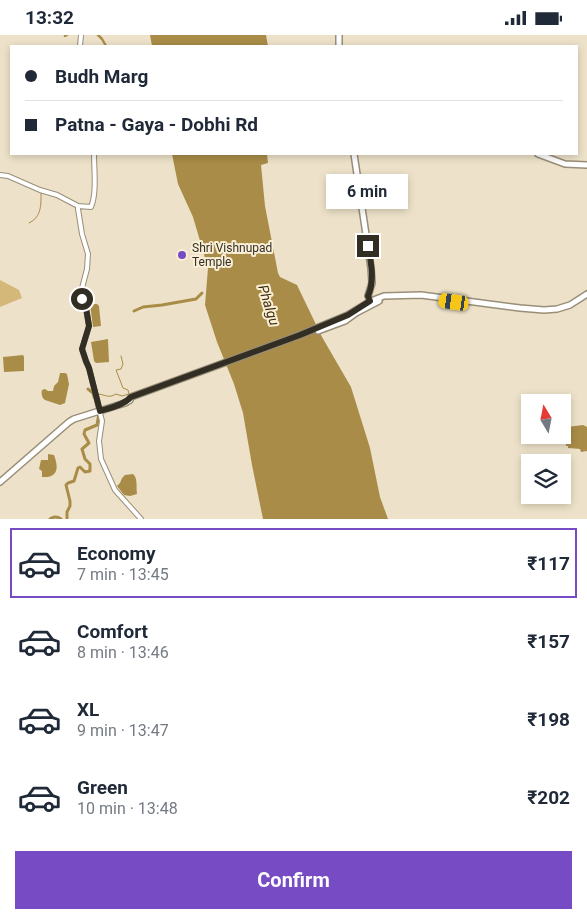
<!DOCTYPE html>
<meta charset="utf-8">
<style>
:root{--surface:#fff;--page:#f2f2f3;--text:#1f2937;--muted:#747a83;--line:#e0e1e3;--accent:#774bc3}
body{margin:0;font-family:Roboto,sans-serif;background:var(--page);color:var(--text);height:100vh;display:flex;flex-direction:column;font-size:19px;white-space:nowrap}
*{box-sizing:border-box;margin:0}
p{font-size:16px;color:var(--muted)}
.icon{flex:none;width:28px;height:28px;fill:none;stroke:currentColor;stroke-width:2;stroke-linecap:round;stroke-linejoin:round}
.map{position:relative;height:484px;overflow:hidden}
.details{display:flex;flex-direction:column;background:var(--surface);flex:1}
.details>*{flex:none}
.banner{position:absolute;left:10px;top:10px;width:568px;height:110px;border-radius:0px;box-shadow:0 2px 8px #0003;display:grid;align-content:center;height:110px;padding:0 15px;background:var(--surface)}
.needle{width:32px;rotate:350deg}
.tools{position:absolute;left:521px;top:359px;display:grid;gap:10px}
.tools a{display:grid;place-items:center;width:50px;height:50px;border-radius:0px;background:var(--surface);box-shadow:0 2px 8px #0003;font-size:25px}
.end{position:absolute;width:22px;height:22px;margin:-11px;border:6px solid #322e24;background:#fff;box-shadow:0 0 0 2px #fff}
.from{border-radius:50%}
.bubble{position:absolute;height:35px;border-radius:0px;background:var(--surface);box-shadow:0 2px 8px #0003;font-size:16px;font-weight:700;line-height:35px;text-align:center}
.car{position:absolute;width:15px;height:30px;margin:-15px -8px;border-radius:6px;box-shadow:0 0 4px 1px #0007;background:linear-gradient(#f5c518 24%,#345 0 40%,#f5c518 0 76%,#345 0 86%,#f5c518 0)}
.banner b{display:flex;align-items:center;gap:18px;height:48px;font-size:19px}
.banner b+b{border-top:1px solid var(--line)}
.banner i{width:12px;height:12px;background:var(--text)}
ul{padding:9px 0 0;list-style:none}
li{display:flex;align-items:center;gap:15px;height:70px;margin:0 10px 8px;padding:0 5px;border:2px solid transparent;border-radius:0px}
li div{flex:1}
li b{display:block;font-size:19px}
li em{font-style:normal;font-weight:700}
li.on{border-color:var(--accent)}
li>.icon{width:45px;height:45px;stroke-width:1.5}
.primary-button{display:flex;gap:10px;margin-top:auto;padding:10px 15px}
.primary-button a{flex:1;height:58px;border-radius:0px;background:var(--accent);color:#fff;font-size:20px;font-weight:700;line-height:58px;text-align:center}
.status{display:flex;justify-content:space-between;align-items:center;height:35px;padding:0 25px;background:var(--surface);direction:ltr}
.status svg{height:14px;fill:currentColor}
.map>svg:first-child{display:block}
.green{fill:#d3b879}
.water{fill:#a98c47}
.lines{fill:none;stroke-linecap:round;stroke-linejoin:round}
.stream{stroke:#a98c47;stroke-width:1}
.canal{stroke:#a98c47;stroke-width:2.5}
.river{stroke:#a98c47;stroke-width:3}
.secondary-casing{stroke:#998e78;stroke-width:6}
.primary-casing{stroke:#998e78;stroke-width:8}
.secondary{stroke:#fff;stroke-width:4}
.primary{stroke:#fff;stroke-width:5}
.route{stroke:#322e24;stroke-width:6}
.poi-dot{fill:#774bc3;stroke:#faefd6;stroke-width:2}
.labels{text-anchor:middle;stroke-width:4;stroke-linejoin:round;paint-order:stroke}
.poi-label{font-size:12px;fill:#322e24;stroke:#faefd6;text-anchor:start}
.water-label{font-size:14px;font-style:italic;fill:#3e3112;stroke:#faefd6}
</style>
<div class="status"><b>13:32</b><svg viewBox="0 0 49 12"><path d="M0 12V9h3v3zM5 12V6h3v6zM10 12V3h3v9zM15 12V0h3v12zM26 1h20v11H26zM47 4h2v5h-2z"/></svg></div>
<div class="map">
<svg width="587" height="484" viewBox="0 0 587 484">
<rect width="100%" height="100%" fill="#ede2c9"/>
<!-- green -->
<path class="green" d="M0 245 19 255 22 263 0 272Z"/>
<!-- water -->
<path class="water" d="M150 0H266L268 11H152Z
M172 119H267L268 128 261 130 265 171 278 238 280 242 297 250 322 302 351 352 370 413 380 462 388 484H263L252 430 243 378 234 349 217 307 205 270 208 233 193 182 178 149Z
M90 269H97L99 271 101 291 93 292Z
M108 304 109 327 96 328 94 326 91 307Z
M23 320 24 322V336L4 337 3 322Z
M60 338H65L67 339 69 349 65 368 60 370 45 365C42 363 41 359 42 355L45 354 48 356H53L54 351 58 347Z
M583 390 587 392V416L581 417 580 414 568 413V411H566V408L556 400H552H562L563 398H564L565 394 567 392Z
M48 419 54 420C59 433 58 443 42 442V436L39 434 41 425H48Z
M133 439C138 443 136 452 137 459L130 461 124 460 117 451 120 448 122 443 125 440Z"/>
<g class="lines">
<!-- stream -->
<path class="stream" d="M29 188C42 182 41 169 41 157
M97 359C105 359 108 364 116 359L122 361 129 359 128 355 123 353 116 335 121 334 123 329 121 321"/>
<!-- canal -->
<path class="canal" d="M98 0 102 4 106 11
M65 1 67 0"/>
<!-- river -->
<path class="river" d="M134 276 143 272 162 270 196 264 202 258
M88 354 93 358 94 362
M50 484C54 481 57 481 61 484
M67 484V477L70 471V466L66 450 68 448 74 446 78 433 80 432 85 437 90 436V429L85 424 82 414 89 408 84 399 85 395 97 390 99 378"/>
<!-- secondary casing -->
<g class="secondary-casing">
<path id="secondary" d="M80 11 81 0
M94 119C94 134 97 158 91 172L78 171V174L82 199 88 219 87 234 81 257 82 265 86 272 89 291 82 314 86 327 89 333 102 386 99 406 101 424 115 455 141 484
M0 140 8 141 40 155 57 160 78 171"/>
</g>
<!-- primary casing -->
<g class="primary-casing">
<path id="primary" d="M339 0V11
M354 119 371 233 372 248 368 261 372 269
M538 119 565 129 587 130
M318 296 345 286 356 278 379 266
M0 447 69 387 74 384 125 368 130 365 131 362 300 300 348 280 371 266 384 261 421 260 520 273 544 275 557 274 570 270 587 259"/>
</g>
<!-- secondary -->
<use href="#secondary" class="secondary"/>
<!-- primary -->
<use href="#primary" class="primary"/>
</g>
<g class="lines">
<!-- route -->
<path class="route" d="M82 264 86 273 89 291 82 314 86 326 89 333 100 376C110 373 124 370 131 362L300 300 348 280 370 266 368 261C375 245 371 228 368 211"/>
</g>
<!-- markers -->
<circle class="poi-dot" cx="182" cy="220" r="5"/>
<g class="labels">
<!-- poi labels -->
<g class="poi-label">
<text x="192" y="217">Shri Vishnupad<tspan x="192" dy="14">Temple</tspan></text>
</g>
<!-- water labels -->
<g class="water-label">
<text transform="translate(269 270) rotate(73)" y="5">Phalgu</text>
</g>
</g>
</svg>
<div class="tools">
<a><svg class="needle" viewBox="-14 -14 28 28"><path d="M0-13l5 13h-10z" fill="#e53935"/><path d="M0 13l5-13h-10z" fill="#747a83"/></svg></a>
<a><svg class="icon" aria-label="layers" viewBox="0 0 24 24"><path d="M12 4l9 5-9 5-9-5zM3 14l9 5 9-5"/></svg></a>
</div>
<i class="end from" style="left:82px;top:264px"></i>
<i class="end" style="left:368px;top:211px"></i>
<div class="bubble" style="left:326px;top:139px;width:82px">6 min</div>
<i class="car" style="left:454px;top:267px;rotate:278deg"></i>
<div class="banner">
<b><i class="from"></i>Budh Marg</b>
<b><i></i>Patna - Gaya - Dobhi Rd</b>
</div>
</div>
<section class="details">
<ul>
<li class="on"><svg class="icon" aria-label="car" viewBox="0 0 24 24"><path d="M5 17H2v-5l4-1 3-4h7l3 4 3 1v5h-3M9 17h6M6 11h13"/><circle cx="7" cy="17" r="2"/><circle cx="17" cy="17" r="2"/></svg><div><b>Economy</b><p>7 min · 13:45</p></div><em>₹117</em></li>
<li><svg class="icon" aria-label="car" viewBox="0 0 24 24"><path d="M5 17H2v-5l4-1 3-4h7l3 4 3 1v5h-3M9 17h6M6 11h13"/><circle cx="7" cy="17" r="2"/><circle cx="17" cy="17" r="2"/></svg><div><b>Comfort</b><p>8 min · 13:46</p></div><em>₹157</em></li>
<li><svg class="icon" aria-label="car" viewBox="0 0 24 24"><path d="M5 17H2v-5l4-1 3-4h7l3 4 3 1v5h-3M9 17h6M6 11h13"/><circle cx="7" cy="17" r="2"/><circle cx="17" cy="17" r="2"/></svg><div><b>XL</b><p>9 min · 13:47</p></div><em>₹198</em></li>
<li><svg class="icon" aria-label="car" viewBox="0 0 24 24"><path d="M5 17H2v-5l4-1 3-4h7l3 4 3 1v5h-3M9 17h6M6 11h13"/><circle cx="7" cy="17" r="2"/><circle cx="17" cy="17" r="2"/></svg><div><b>Green</b><p>10 min · 13:48</p></div><em>₹202</em></li>
</ul>
<div class="primary-button"><a>Confirm</a></div>
</section>
